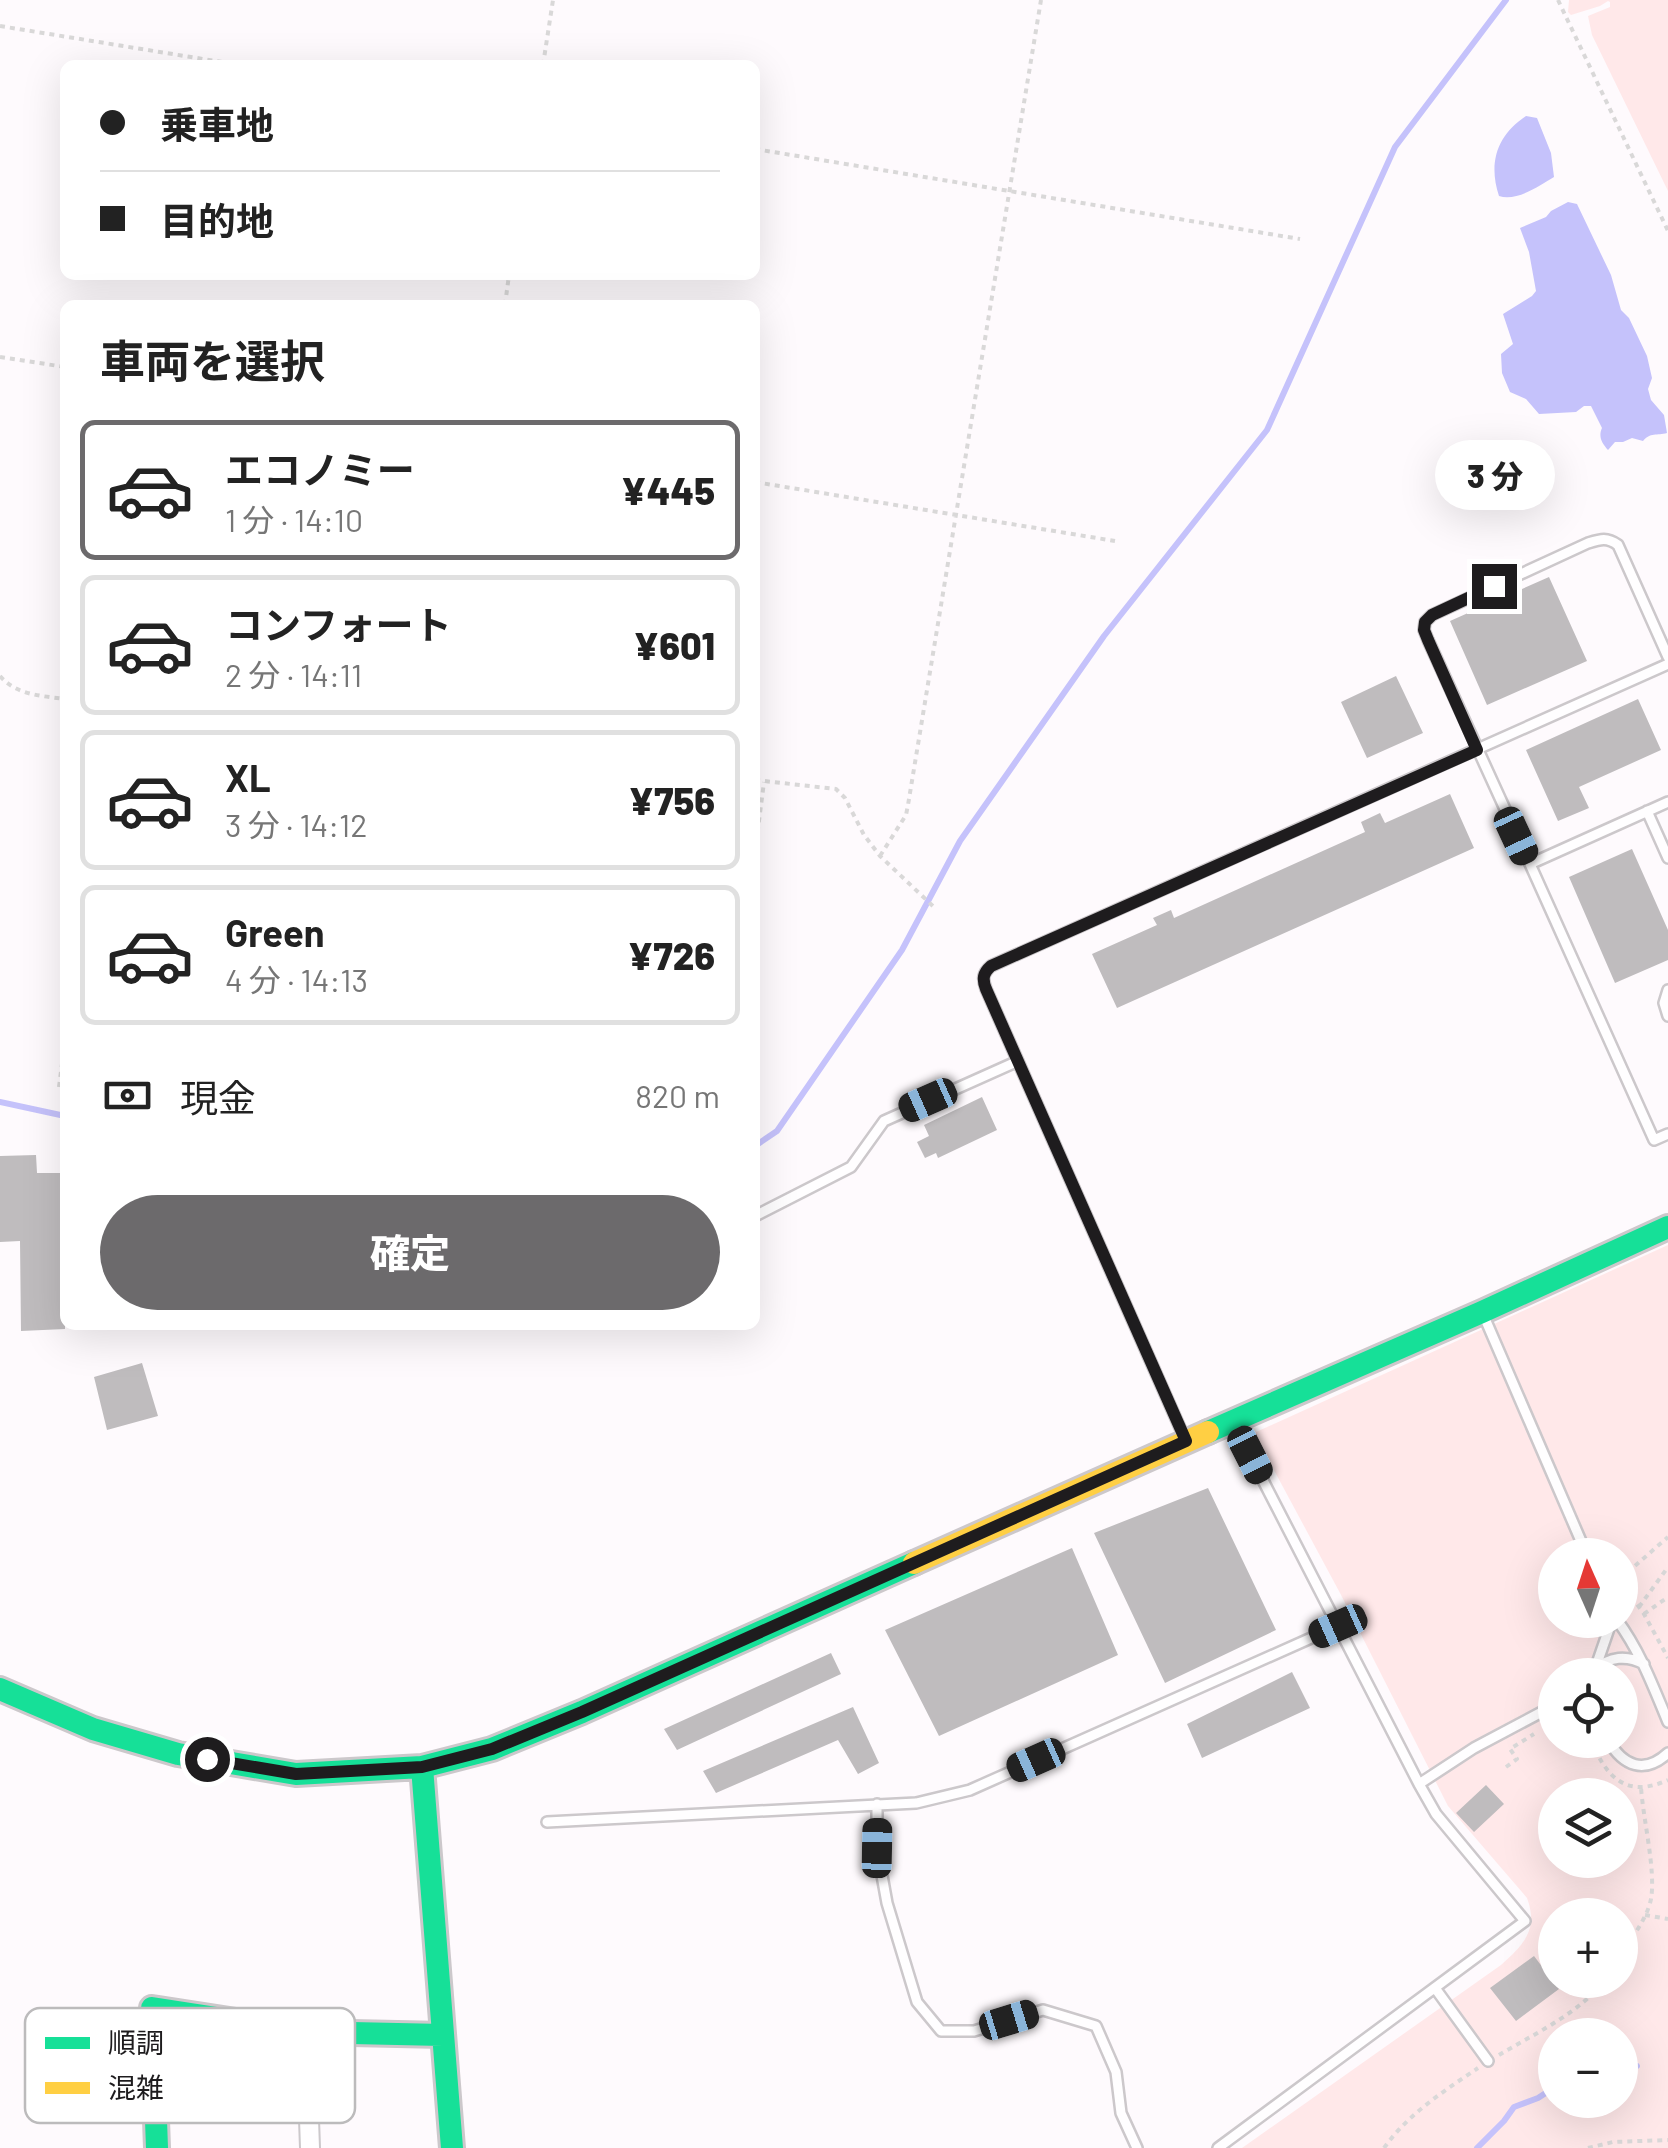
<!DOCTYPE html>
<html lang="ja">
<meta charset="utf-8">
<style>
:root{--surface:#fff;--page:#f6f6f6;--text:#222;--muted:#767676;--line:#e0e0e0;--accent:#6c6a6c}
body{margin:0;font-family:Barlow,"Noto Sans JP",sans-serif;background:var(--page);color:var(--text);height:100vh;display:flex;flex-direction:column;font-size:38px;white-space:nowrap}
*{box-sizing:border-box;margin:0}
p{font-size:32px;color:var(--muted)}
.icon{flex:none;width:55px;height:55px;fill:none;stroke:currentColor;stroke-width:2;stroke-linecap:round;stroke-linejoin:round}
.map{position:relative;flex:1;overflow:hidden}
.sheet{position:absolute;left:60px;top:300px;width:700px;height:1030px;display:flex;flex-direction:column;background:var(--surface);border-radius:15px;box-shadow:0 10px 40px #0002}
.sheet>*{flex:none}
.banner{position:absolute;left:60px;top:60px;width:700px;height:220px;border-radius:15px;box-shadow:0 10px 40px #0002;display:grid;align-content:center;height:220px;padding:0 40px;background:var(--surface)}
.needle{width:65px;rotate:357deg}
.tools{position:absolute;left:1538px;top:1538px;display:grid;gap:20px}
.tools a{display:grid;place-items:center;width:100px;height:100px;border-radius:50%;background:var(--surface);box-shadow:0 10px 40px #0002;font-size:50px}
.end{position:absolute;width:45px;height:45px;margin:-22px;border:12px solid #1e1c1e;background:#fff;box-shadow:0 0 0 5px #fff}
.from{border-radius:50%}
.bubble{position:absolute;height:70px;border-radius:35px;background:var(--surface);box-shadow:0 10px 40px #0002;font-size:32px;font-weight:800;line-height:70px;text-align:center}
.car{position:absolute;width:30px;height:60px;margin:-30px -15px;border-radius:12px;box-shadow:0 0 8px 2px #0007;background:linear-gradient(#222 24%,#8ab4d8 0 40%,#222 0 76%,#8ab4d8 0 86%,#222 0)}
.banner b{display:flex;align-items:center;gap:35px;height:95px;font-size:38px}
.banner b+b{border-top:2px solid var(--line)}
.banner i{width:25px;height:25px;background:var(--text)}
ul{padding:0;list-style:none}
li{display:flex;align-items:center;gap:30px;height:140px;margin:0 20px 15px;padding:0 20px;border:5px solid var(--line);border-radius:15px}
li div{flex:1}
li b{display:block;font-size:38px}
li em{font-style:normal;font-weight:800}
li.active{border-color:var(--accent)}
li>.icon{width:90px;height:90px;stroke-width:1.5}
h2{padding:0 40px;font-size:45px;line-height:120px}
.pay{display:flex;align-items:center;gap:25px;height:110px;padding:0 40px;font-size:38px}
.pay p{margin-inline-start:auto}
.button{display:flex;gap:20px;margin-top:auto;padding:20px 40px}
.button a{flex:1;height:115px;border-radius:60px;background:var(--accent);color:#fff;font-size:40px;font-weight:800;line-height:115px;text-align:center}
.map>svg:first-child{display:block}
.green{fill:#ffe8e9;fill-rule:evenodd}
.water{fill:#c5c2fb}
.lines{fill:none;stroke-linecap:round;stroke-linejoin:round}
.stream{stroke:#c5c2fb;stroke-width:6}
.building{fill:#bfbcbe}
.lane-casing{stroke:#ccc8cb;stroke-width:14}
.street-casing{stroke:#ccc8cb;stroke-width:22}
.fast-casing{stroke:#ccc8cb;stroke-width:28}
.slow-casing{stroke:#ccc8cb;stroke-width:28}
.path{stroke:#d9d8d8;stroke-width:4;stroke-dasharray:5 5;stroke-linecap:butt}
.lane{stroke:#fffeff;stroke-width:9}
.street{stroke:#fffeff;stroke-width:18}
.fast{stroke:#16e098;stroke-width:22}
.slow{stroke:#ffcf43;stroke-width:22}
.route{stroke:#1e1c1e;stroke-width:12}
.key{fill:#fff;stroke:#bcbbbc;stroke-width:2.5}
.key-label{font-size:28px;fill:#1e1c1e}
</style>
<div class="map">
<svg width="1668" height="2148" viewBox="0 0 1668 2148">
<rect width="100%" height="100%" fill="#fefafd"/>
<!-- green -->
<path class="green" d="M1569 0H1668V191L1592 35 1588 16 1610 7V2L1608 1 1600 6 1571 15 1568 12Z
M1668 1245V2148H1242L1501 1965C1523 1945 1539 1930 1527 1898L1448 1806 1340 1593 1254 1433ZM1555 1555H1620V1620H1555ZM1555 1675H1620V1740H1555ZM1555 1795H1620V1860H1555ZM1555 1915H1620V1980H1555ZM1555 2035H1620V2100H1555Z"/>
<!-- water -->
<path class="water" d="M1526 116 1537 118 1551 153 1554 177C1539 186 1516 202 1499 196 1488 163 1497 135 1526 116Z
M1568 202 1577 204 1611 275 1621 310 1629 318 1647 356 1652 378 1648 389 1651 400 1664 415 1667 433C1657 436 1650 432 1643 441L1632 438 1623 442H1615L1608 450C1602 443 1598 437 1602 428L1591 406H1584L1576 412 1539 414 1526 399 1510 392 1502 373 1501 354 1513 344 1503 314 1532 296 1536 291 1529 252 1520 228 1546 217 1551 211Z"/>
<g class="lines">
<!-- stream -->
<path class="stream" d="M0 1102 65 1116
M755 1146 777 1131 902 950 960 841 1104 636 1267 430 1395 147 1506 0
M1620 2071 1637 2066
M1477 2148 1504 2121 1514 2107 1538 2098 1555 2087"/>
</g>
<!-- building -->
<path class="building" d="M1549 577 1587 661 1487 705 1450 621Z
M1396 676 1423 733 1367 758 1341 702Z
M1638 699 1661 750 1579 787 1589 808 1558 821 1526 750Z
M1450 794 1474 848 1117 1008 1092 954 1157 925 1153 918 1171 910 1174 918 1365 832 1361 822 1380 813 1385 823Z
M1632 849 1668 930V960L1615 983 1569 877Z
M982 1097 997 1130 938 1158 936 1153 925 1158 917 1142 929 1136 924 1125Z
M36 1155 37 1173H65V1329L21 1331 20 1241 0 1242V1156Z
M142 1363 158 1416 107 1430 94 1377Z
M1208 1488 1276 1630 1165 1683 1094 1533Z
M1072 1548 1118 1655 939 1736 885 1630Z
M831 1653 841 1674 677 1750 664 1729Z
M1292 1672 1310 1708 1202 1758 1187 1724Z
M853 1707 879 1763 858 1774 838 1740 716 1793 703 1771Z
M1486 1785 1504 1804 1474 1832 1456 1813Z
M1534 1956 1559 1989 1516 2021 1490 1988Z"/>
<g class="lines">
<!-- lane casing -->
<g class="lane-casing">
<path id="lane" d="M1668 802 1530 864 1654 1140 1668 1134
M1647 811 1668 858
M1530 864 1428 640 1424 630 1425 622 1432 615 1588 543C1601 539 1607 537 1618 545L1668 657
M1668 990 1664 1003 1668 1016
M755 1216 851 1167 884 1121 1018 1061
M1483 1314 1587 1555
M1185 1439 986 989C982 978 983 973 991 966L1668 664
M1617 1620C1640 1651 1653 1686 1668 1722
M1596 1670C1609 1656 1627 1655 1644 1664
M1593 1675 1612 1620
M1608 1740C1623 1766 1644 1775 1668 1753
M1419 1784 1474 1748 1555 1705
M877 1804V1848L887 1903 917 2002 941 2031H974L1043 2010 1096 2026 1116 2072 1121 2113 1137 2148
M547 1822 916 1803 970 1790 1338 1626
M1435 1988 1488 2061
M1218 2148 1525 1921 1436 1814 1419 1784 1233 1422"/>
</g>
<!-- street casing -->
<g class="street-casing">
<path id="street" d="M306 2032 310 2148"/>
</g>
<!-- fast casing -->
<g class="fast-casing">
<path id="fast" d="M1208 1432 1482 1312 1668 1227
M0 1689 93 1729 178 1754 296 1774 422 1767 492 1749 582 1712 914 1563
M422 1767 452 2148
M157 2148 152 2008 306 2032 443 2035"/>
</g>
<!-- slow casing -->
<g class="slow-casing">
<path id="slow" d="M914 1563 1208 1432"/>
</g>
<!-- path -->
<path class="path" d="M1558 0 1668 231
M0 26 240 65
M543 65 553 0
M755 149 1300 239
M505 305 509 275
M0 357 65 367
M755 482 1115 541
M0 676C16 695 42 696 65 699
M755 780 836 789 845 798 864 835 880 856 936 909
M755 852 764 782
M880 856 906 815 908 805 1041 0
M59 1087 65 1041
M1620 1579 1668 1537
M1620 1580 1644 1614 1668 1658
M1639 1607 1668 1567
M1644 1614 1668 1597
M1591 1740C1606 1777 1626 1799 1668 1780
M1506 1767 1517 1759 1510 1749 1534 1734
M1645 1915 1668 1919
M1620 1955C1631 1939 1647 1919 1651 1899 1656 1870 1643 1819 1641 1787
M1499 2055C1532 2035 1582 2012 1604 1980
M1384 2148C1408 2114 1444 2091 1478 2068
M1588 2148 1613 2142 1668 2140"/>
<!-- lane -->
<use href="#lane" class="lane"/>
<!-- street -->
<use href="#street" class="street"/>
<!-- fast -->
<use href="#fast" class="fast"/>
<!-- slow -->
<use href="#slow" class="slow"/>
</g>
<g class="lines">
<!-- route -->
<path class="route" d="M207 1759 296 1774 422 1767 492 1749 582 1712 1186 1441 986 989C982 979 983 973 991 966L1477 750 1428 640 1424 630 1425 622 1432 615 1494 586"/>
</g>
<!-- legend -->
<rect x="25" y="2008" width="330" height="115" rx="15" class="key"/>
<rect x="45" y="2037" width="45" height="12" fill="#16e098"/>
<rect x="45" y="2082" width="45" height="12" fill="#ffcf43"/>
<g class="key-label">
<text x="108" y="2053">順調</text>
<text x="108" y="2098">混雑</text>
</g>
</svg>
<div class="tools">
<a><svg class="needle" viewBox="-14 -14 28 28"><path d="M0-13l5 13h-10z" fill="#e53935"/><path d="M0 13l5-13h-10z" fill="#767676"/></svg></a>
<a><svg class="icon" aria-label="locate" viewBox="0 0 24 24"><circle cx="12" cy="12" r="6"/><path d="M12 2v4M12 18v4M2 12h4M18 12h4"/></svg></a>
<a><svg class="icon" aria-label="layers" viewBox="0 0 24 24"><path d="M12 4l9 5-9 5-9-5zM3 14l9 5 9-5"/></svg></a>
<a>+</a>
<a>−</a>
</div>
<i class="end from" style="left:207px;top:1759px"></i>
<i class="end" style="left:1494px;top:586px"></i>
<div class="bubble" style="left:1435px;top:440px;width:120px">3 分</div>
<i class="car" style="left:1516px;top:836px;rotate:155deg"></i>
<i class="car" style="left:928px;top:1100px;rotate:246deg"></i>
<i class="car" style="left:1250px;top:1455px;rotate:153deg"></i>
<i class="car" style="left:1338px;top:1626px;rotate:246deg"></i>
<i class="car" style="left:1036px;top:1760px;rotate:246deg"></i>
<i class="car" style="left:877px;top:1848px;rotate:1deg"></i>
<i class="car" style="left:1009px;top:2020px;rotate:73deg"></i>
<div class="banner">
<b><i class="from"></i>乗車地</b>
<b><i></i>目的地</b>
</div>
<section class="sheet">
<h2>車両を選択</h2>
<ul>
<li class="active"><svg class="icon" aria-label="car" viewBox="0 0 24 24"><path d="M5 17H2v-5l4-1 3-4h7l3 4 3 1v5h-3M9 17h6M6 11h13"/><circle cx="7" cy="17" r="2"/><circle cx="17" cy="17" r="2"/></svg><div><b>エコノミー</b><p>1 分 · 14:10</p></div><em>¥445</em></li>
<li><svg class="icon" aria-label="car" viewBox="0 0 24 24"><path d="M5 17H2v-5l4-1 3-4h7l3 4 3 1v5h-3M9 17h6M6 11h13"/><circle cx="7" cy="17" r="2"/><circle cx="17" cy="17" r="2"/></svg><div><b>コンフォート</b><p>2 分 · 14:11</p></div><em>¥601</em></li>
<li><svg class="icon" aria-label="car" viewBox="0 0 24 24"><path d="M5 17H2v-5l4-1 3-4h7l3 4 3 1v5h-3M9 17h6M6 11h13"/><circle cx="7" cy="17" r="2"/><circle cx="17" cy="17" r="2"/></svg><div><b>XL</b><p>3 分 · 14:12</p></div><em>¥756</em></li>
<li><svg class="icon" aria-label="car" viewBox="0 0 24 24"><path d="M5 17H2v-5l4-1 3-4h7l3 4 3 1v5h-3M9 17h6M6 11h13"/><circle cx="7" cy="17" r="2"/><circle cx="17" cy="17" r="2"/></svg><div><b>Green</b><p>4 分 · 14:13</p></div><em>¥726</em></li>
</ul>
<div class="pay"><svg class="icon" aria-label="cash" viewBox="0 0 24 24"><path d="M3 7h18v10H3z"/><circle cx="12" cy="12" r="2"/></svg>現金<p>820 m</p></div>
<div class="button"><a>確定</a></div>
</section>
</div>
